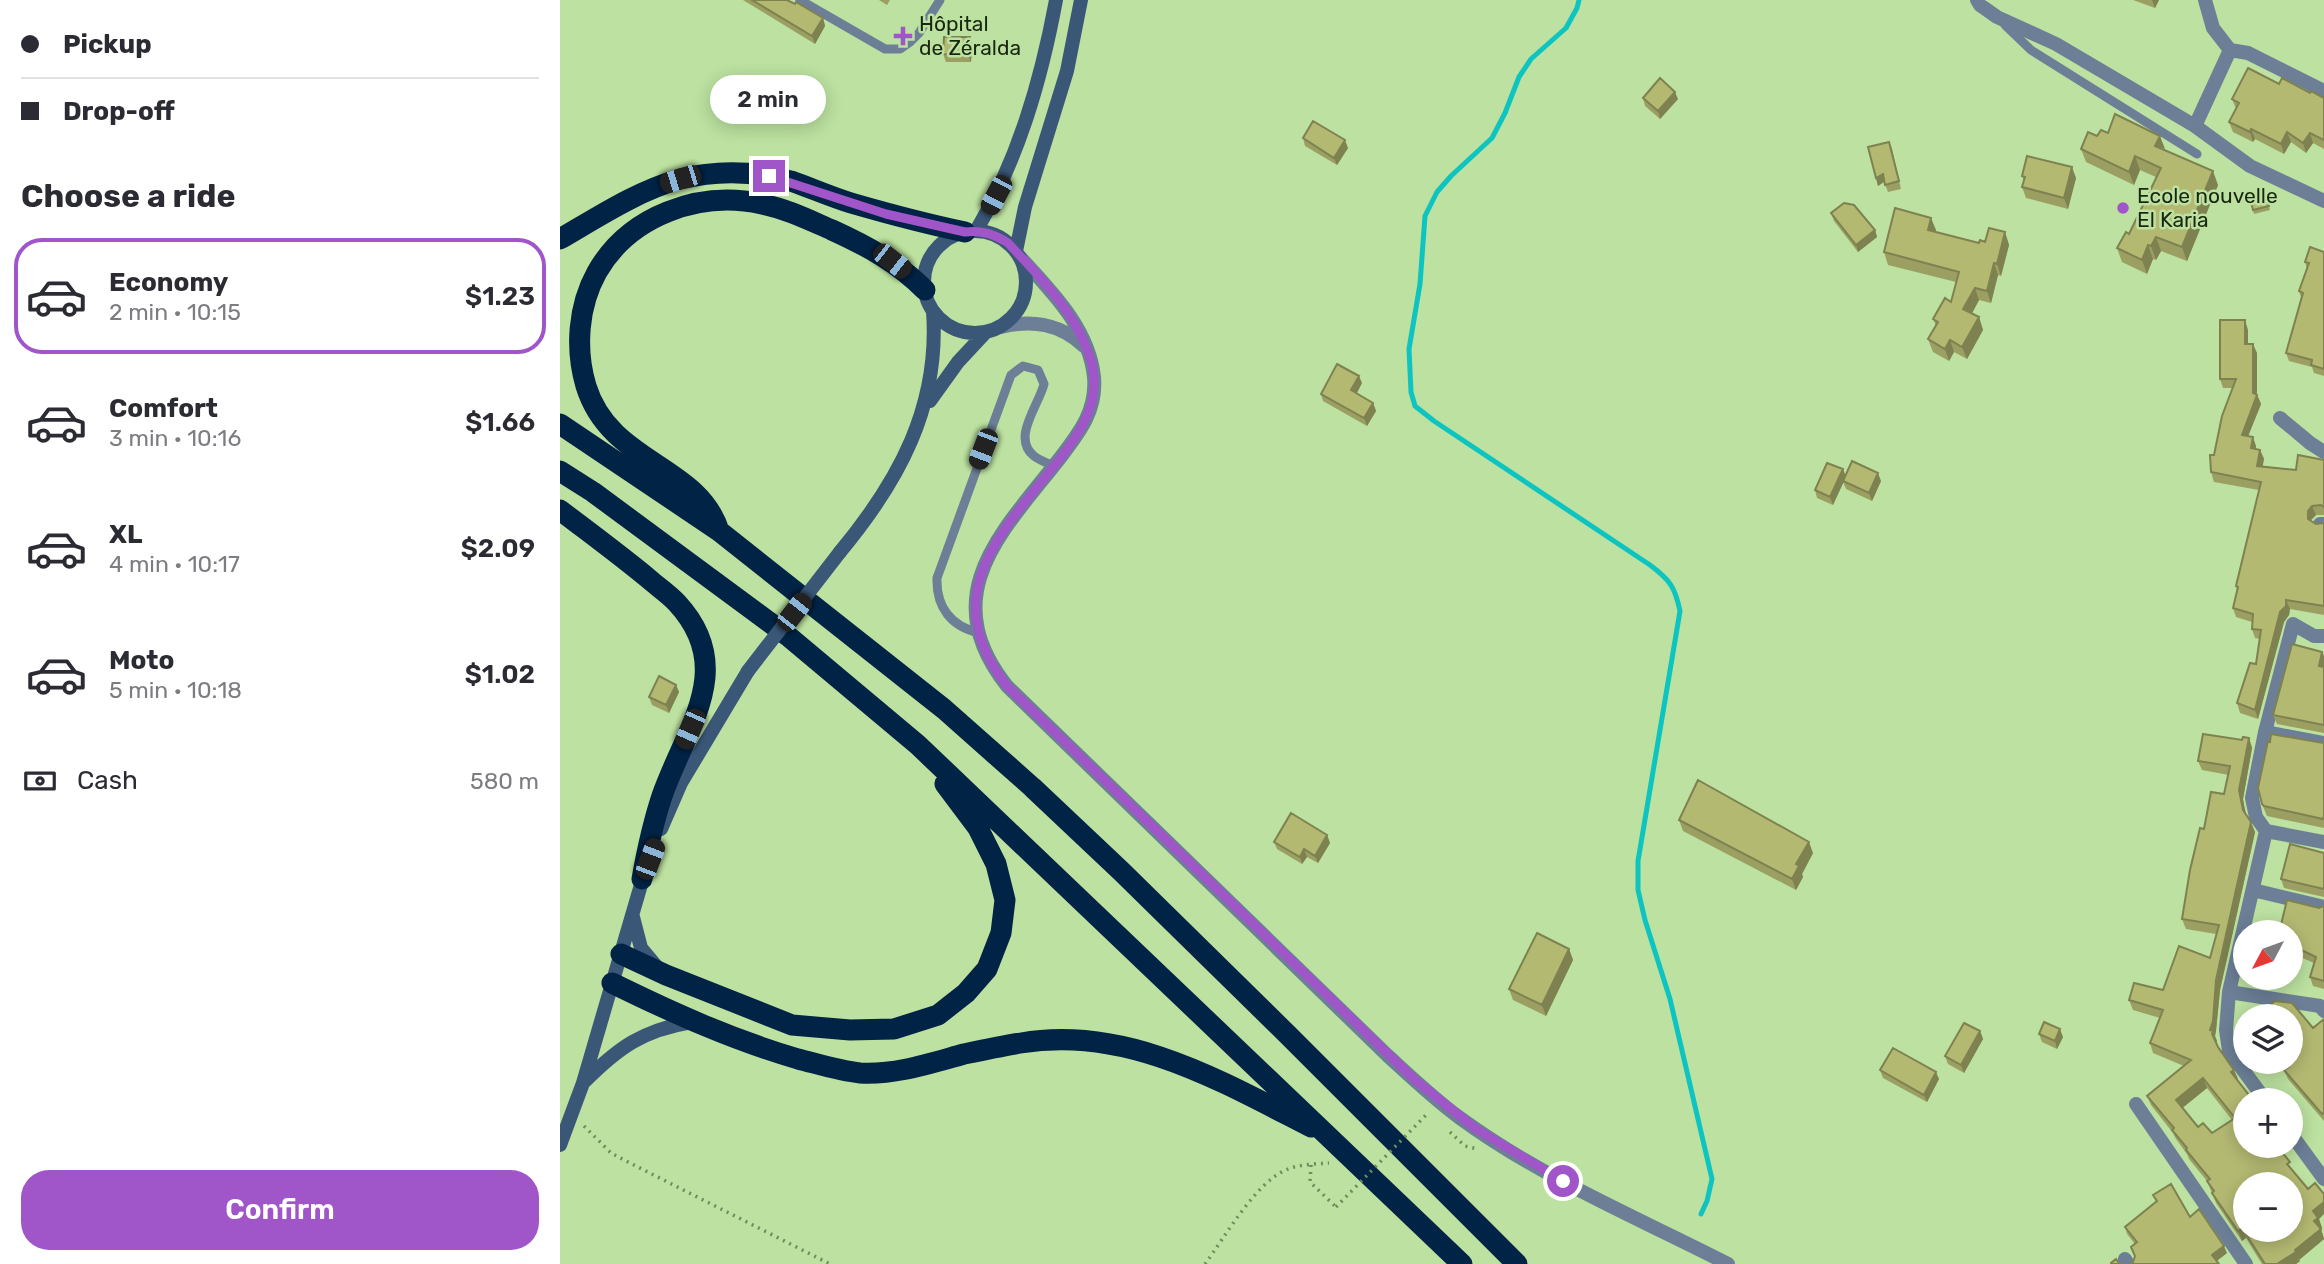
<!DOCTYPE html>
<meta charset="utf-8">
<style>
:root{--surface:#fff;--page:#f7f7f7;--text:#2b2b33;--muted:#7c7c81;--line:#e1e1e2;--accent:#a055c8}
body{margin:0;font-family:Rubik,sans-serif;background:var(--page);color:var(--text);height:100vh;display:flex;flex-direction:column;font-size:26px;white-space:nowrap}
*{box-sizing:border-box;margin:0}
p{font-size:23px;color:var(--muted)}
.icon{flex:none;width:38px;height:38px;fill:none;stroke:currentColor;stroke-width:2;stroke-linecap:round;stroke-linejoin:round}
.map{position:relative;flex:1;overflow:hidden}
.drawer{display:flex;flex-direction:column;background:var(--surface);width:560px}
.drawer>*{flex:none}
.banner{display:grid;align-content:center;height:154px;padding:0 21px;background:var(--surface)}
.needle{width:46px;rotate:229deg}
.buttons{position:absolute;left:1673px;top:920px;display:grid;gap:14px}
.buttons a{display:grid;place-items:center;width:70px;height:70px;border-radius:50%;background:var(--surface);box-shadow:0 4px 18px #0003;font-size:35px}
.end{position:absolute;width:32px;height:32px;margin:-16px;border:9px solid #a055c8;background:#fff;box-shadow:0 0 0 4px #fff}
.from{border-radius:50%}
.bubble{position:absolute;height:49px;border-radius:24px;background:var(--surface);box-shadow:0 4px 18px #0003;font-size:23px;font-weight:600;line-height:49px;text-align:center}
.car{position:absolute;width:21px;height:42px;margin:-21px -10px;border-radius:9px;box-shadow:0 0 5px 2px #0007;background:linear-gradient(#222 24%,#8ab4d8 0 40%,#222 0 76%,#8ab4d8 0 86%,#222 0)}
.banner b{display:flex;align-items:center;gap:24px;height:66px;font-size:26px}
.banner b+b{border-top:2px solid var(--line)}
.banner i{width:18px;height:18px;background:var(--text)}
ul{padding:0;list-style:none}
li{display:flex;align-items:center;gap:21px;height:116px;margin:0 14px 10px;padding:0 7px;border:4px solid transparent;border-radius:28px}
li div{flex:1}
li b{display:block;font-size:26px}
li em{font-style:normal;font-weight:600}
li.active{border-color:var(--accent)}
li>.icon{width:63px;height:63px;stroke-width:1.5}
h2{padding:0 21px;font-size:32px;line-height:84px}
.pay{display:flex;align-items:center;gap:18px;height:77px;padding:0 21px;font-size:26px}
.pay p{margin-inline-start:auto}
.primary-button{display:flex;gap:14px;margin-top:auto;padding:14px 21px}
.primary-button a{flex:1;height:80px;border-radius:28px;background:var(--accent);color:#fff;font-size:28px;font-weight:600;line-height:80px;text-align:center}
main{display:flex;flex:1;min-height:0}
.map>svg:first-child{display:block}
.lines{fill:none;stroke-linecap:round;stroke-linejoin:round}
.stream{stroke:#0ec4c0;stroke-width:5}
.path{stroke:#708b5c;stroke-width:3.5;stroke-dasharray:2 5;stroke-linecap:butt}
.service{stroke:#6c7f96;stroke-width:9}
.minor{stroke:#6c7f96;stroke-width:14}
.tertiary{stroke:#6c7f96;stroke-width:14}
.secondary{stroke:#3a5778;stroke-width:14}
.motorway{stroke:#012345;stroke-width:21}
.path-bridge{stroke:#708b5c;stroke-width:3.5;stroke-dasharray:2 5;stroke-linecap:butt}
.secondary-bridge{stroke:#3a5778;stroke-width:14}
.wall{fill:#9b9f62;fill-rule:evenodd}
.shaded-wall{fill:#7e8250}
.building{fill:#b4b972;stroke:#7e8250;stroke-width:2;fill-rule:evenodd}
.route{stroke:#a055c8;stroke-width:9}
.poi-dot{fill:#a055c8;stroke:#bce1a0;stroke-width:2.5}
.labels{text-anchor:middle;stroke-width:5;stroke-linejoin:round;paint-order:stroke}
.poi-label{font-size:21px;fill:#19270e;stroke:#bce1a0;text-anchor:start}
</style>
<main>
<section class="drawer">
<div class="banner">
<b><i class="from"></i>Pickup</b>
<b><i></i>Drop-off</b>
</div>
<h2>Choose a ride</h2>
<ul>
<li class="active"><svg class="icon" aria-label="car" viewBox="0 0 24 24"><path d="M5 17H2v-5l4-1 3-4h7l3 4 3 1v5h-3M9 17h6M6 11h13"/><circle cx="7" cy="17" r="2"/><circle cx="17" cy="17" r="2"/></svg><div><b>Economy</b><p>2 min · 10:15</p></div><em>$1.23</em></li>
<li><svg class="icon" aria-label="car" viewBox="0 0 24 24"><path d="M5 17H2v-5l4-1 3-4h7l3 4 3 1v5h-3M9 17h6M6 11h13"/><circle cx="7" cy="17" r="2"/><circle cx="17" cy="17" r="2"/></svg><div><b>Comfort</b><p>3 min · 10:16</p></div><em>$1.66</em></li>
<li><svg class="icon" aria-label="car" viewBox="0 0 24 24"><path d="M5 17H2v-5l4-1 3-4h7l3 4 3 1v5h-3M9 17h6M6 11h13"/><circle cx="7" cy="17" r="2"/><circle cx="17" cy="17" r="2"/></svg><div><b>XL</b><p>4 min · 10:17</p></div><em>$2.09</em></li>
<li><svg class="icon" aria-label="car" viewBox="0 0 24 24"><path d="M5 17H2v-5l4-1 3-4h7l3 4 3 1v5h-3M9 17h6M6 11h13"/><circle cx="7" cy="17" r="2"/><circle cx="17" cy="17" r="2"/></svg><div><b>Moto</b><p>5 min · 10:18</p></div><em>$1.02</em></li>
</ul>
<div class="pay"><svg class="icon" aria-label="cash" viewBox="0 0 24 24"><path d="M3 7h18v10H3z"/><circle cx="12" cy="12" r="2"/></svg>Cash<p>580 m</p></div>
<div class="primary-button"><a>Confirm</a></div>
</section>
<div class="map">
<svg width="1764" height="1264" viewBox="0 0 1764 1264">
<rect width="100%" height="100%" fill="#bce1a0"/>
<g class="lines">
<!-- stream -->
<path class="stream" d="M1019 0 1017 8 1006 28 971 59 959 77 945 113 932 138 891 176 877 192 865 216 860 284 849 349 851 392 855 406 874 421 1090 565C1110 580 1115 587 1120 611L1078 861V890L1085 920 1110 999 1152 1179 1147 1201 1141 1214"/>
<!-- path -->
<path class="path" d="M24 1126 51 1153 66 1161 270 1264
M890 1132 905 1146 917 1149
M751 1165 750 1182 776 1207
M645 1264C665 1237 696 1182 726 1170 739 1164 755 1164 769 1163"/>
<!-- service -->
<path class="service" d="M240 0 325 49H340L350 42 359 33 380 0
M1445 25 1471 50 1637 154
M420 633C391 627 376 607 377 578L451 375 463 366 478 370 484 384C479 405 451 438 474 456 479 460 487 463 494 466"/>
<!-- minor -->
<path class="minor" d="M1417 0 1420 5 1437 17 1496 44 1635 126 1690 166 1764 201
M1670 50 1688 53 1764 91
M1635 126 1670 50 1653 28 1645 0
M1720 418 1750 443 1764 452
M1760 524H1764
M1705 732 1764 743
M1706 831 1696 817 1692 798 1705 732 1733 624 1754 636H1764
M1693 890 1764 907
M1669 992 1760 1006 1764 1011
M1706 1101 1669 1051 1666 1030 1669 992 1706 831 1764 842
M1576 1104 1686 1264
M1731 1134 1764 1179
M1565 1259 1568 1264"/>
<!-- tertiary -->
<path class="tertiary" d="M460 257C491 291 529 328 534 377 537 411 519 433 500 458 443 531 374 594 447 686L827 1055C851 1077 874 1099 900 1118 982 1178 1078 1218 1168 1264
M441 327C473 319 500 324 524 346"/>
<!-- secondary -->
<path class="secondary" d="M364 282a51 51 0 1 1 102 0a51 51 0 1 1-102 0Z
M416 231C458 160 481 81 496 0
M456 251 465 207 507 71 521 0
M370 401 398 362 425 333
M280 552C339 481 380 406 373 311
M101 829 121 783 188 671
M73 917 81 948 97 967
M24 1082C59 1047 83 1030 132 1022
M0 1145 23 1083 85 871"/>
<!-- motorway -->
<path class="motorway" d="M0 239C38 217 77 191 120 179 156 170 195 171 231 181 251 188 271 197 291 203 329 214 367 224 405 232
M0 424 159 531 384 709 472 787 561 871 728 1035 957 1264
M0 471 33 492 228 636 358 745 902 1264
M0 510C30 533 60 555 89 579 98 587 109 594 117 603 178 669 125 729 102 796 93 823 87 851 82 879
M159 531C138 464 50 464 26 386 15 349 18 306 37 272 69 216 139 190 202 204 227 209 249 220 272 230 307 246 337 262 365 290
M61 954 106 975 232 1025 290 1030 334 1029 378 1015 406 993 427 969 441 933 445 900 436 864 418 828 385 784
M52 983C113 1013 173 1040 238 1059 258 1064 280 1071 300 1073 336 1075 371 1063 404 1054 423 1050 442 1046 461 1043 566 1025 661 1081 751 1127"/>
<!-- path-bridge -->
<path class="path-bridge" d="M776 1207 869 1112"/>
<!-- secondary-bridge -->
<path class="secondary-bridge" d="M188 671 280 552"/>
</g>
<!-- wall -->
<path class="wall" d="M183 0H227L263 18 265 26 255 44Z
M319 0H330L327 5Z
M1573 0H1599L1595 8Z
M410 37 412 44 411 62H386L383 54Z
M1719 84 1764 98V149L1753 143 1746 153 1731 142 1724 154 1695 139 1693 142 1673 132 1669 122 1676 109 1672 99Z
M1083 98 1118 99 1100 119 1085 106Z
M1548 133 1604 150 1658 185 1627 261 1601 251 1596 260 1593 259 1587 274 1562 262 1557 248 1569 234 1596 177 1580 170 1574 185 1526 162 1521 149 1537 136Z
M743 138 788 148 777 165 745 146Z
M1329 142 1341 189 1328 192 1324 182 1318 186 1316 178Z
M1462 176 1516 178 1508 209 1466 198 1462 187 1464 181Z
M1705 191 1710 210 1694 214 1689 195Z
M1271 213 1315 230 1317 237 1298 252 1274 221Z
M1376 230V232L1419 243 1445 232 1449 245 1441 276 1438 275 1431 303 1419 300 1412 313 1419 317 1423 330 1407 359 1394 352 1389 361 1373 352 1368 339 1376 326 1373 319 1391 302 1396 282 1328 265 1324 252Z
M1764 252V376L1754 373 1752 367 1729 361 1726 353 1741 297 1739 291 1747 269 1745 262Z
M1688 330V344L1697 353V394L1701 404 1688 436 1696 446V449L1700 450 1704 459 1702 466 1736 470 1764 460V515H1756L1751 520V521L1756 524 1764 523V615L1730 609 1729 615 1724 622 1698 719 1680 713 1677 703 1696 664 1700 639 1695 638 1692 629V622L1676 617 1673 608 1677 591 1676 586 1699 490 1654 482 1651 472 1654 455 1673 388H1663L1660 379Z
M802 383 797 393 813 403 816 411 807 426 763 401 761 394Z
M1283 469 1285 476 1321 481 1312 501 1286 489 1283 482 1273 505 1257 498 1255 490Z
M1762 652 1764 656V733L1717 724 1713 715Z
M116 685 119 692 109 713 92 705 89 697Z
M1689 738 1692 748 1683 799 1685 813 1695 832 1660 990 1656 1031 1655 1036 1657 1041 1656 1043 1678 1079 1677 1080 1685 1101V1146L1733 1170 1759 1219 1762 1228 1761 1229 1764 1239 1739 1260 1740 1261 1736 1264H1702L1686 1238 1682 1241 1656 1203 1647 1181 1629 1159 1627 1154 1616 1139 1613 1133 1591 1105 1587 1096 1624 1066 1593 1053 1590 1043 1600 1018 1573 1010 1569 1000 1603 990 1650 958 1656 934 1626 929 1622 919 1644 829 1664 794 1669 775 1642 770 1638 761ZM1647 1088 1672 1120 1652 1133 1638 1127 1622 1108ZM1685 1185H1731V1230H1685Z
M1764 742V828L1707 816 1702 804Z
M1119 820 1253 853 1242 874 1243 877 1236 890 1123 831Z
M767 835 770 843 758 863 747 857 742 864 717 849 714 842Z
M1764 853V897L1724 888 1721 879Z
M1764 906V989L1753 986 1750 977 1754 963 1731 953V933L1759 908Z
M1009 949 1013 960 986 1016 953 1000 949 989Z
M1764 1019V1121L1728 1079 1724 1070 1726 1069 1721 1062H1731L1753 1028Z
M1420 1031 1423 1039 1404 1073 1388 1064 1385 1056Z
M1479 1034 1503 1037 1497 1049 1482 1042Z
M1320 1070 1379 1079 1367 1102 1323 1078Z
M1593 1195 1630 1217 1667 1253 1657 1261 1573 1262 1575 1257 1571 1247 1575 1244 1567 1234 1565 1227 1596 1202Z"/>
<!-- shaded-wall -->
<path class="shaded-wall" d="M1592 0H1599L1595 8Z
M263 18 265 26 255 44 252 36Z
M410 37 412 44 411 62 408 55Z
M1115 92 1118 99 1100 119 1098 111Z
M1691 129 1695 139 1693 142 1690 132Z
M1727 132 1731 142 1724 154 1721 144Z
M1750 133 1753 143 1746 153 1743 143Z
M1600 136 1605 149 1595 146Z
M785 140 788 148 777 165 774 158Z
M1329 142 1332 149 1341 189 1339 181Z
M1575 156 1580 170 1574 185 1569 172Z
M1512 167 1516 178 1508 209 1504 198Z
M1653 171 1658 185 1627 261 1622 247Z
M1323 174 1325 181 1318 186 1316 178Z
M1371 218 1376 230 1373 242 1368 230Z
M1315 230 1317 237 1298 252 1296 245Z
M1445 232 1449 245 1441 276 1437 264Z
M1596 237 1601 251 1596 260 1591 246Z
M1588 245 1593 259 1587 274 1582 260Z
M1434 263 1438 275 1431 303 1427 291Z
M1415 288 1419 300 1408 321 1403 309Z
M1419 317 1423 330 1407 359 1402 347Z
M1685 320 1688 330V353L1685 344Z
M1390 340 1394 352 1389 361 1385 349Z
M1693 344 1697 353V396V395L1701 404 1685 444 1682 435 1693 393Z
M799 376 802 383 794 398 791 390Z
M813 403 816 411 807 426 804 418Z
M1693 437 1696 446 1694 457 1691 448Z
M1700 450 1704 459 1701 475 1697 466Z
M1283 469 1286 477 1273 505 1270 497Z
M1318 473 1321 481 1312 501 1309 493Z
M1752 506 1756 515 1751 520V528L1748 519V511Z
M1726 600 1730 609 1729 615 1724 622 1698 719 1695 710 1720 612Z
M1762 652 1764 656V668L1759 666Z
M116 685 119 692 109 713 106 705Z
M1689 738 1692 748 1683 799 1687 819 1683 810 1679 790Z
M1691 822 1695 832 1660 990 1656 1031 1655 1036 1657 1041 1656 1044 1650 1030 1656 980Z
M767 835 770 843 758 863 755 856Z
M1249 842 1253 853 1242 874 1243 877 1236 890 1232 879 1236 864Z
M744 849 747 857 742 864 740 857Z
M1009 949 1013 960 986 1016 982 1005Z
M1500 1029 1503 1037 1497 1049 1495 1041Z
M1420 1031 1423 1039 1404 1073 1401 1065Z
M1674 1070 1678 1079 1674 1082 1671 1072Z
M1376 1072 1379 1079 1367 1102 1364 1095Z
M1643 1078 1647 1088 1620 1110 1616 1100Z
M1705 1175 1708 1185H1691Z
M1764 1202V1214L1759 1219 1762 1228 1758 1231 1754 1221 1753 1211Z
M1682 1228 1686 1238 1682 1241 1678 1231Z
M1761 1229 1764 1239 1739 1260 1740 1261 1736 1264H1717Z
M1664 1246 1667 1253 1655 1262 1652 1255Z"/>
<!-- building -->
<path class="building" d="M192 0H227L235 4 236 2 263 18 252 36Z
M384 37H410L408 55 383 54Z
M1688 68 1719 84 1722 78 1750 93 1751 91 1764 98V140L1750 133 1743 143 1727 132 1721 144 1691 129 1690 132 1669 122 1679 103 1672 99Z
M1100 78 1115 92 1098 111 1083 98Z
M1555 114 1600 136 1595 146 1653 171 1622 247 1596 237 1591 246 1588 245 1582 260 1557 248 1566 232 1569 234 1601 168 1575 156 1569 172 1521 149 1528 132 1537 136 1541 130 1548 133Z
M753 121 785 140 774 158 743 138Z
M1329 142 1339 181 1325 185 1323 174 1316 178 1308 147Z
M1467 156 1512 167 1504 198 1462 187 1465 177 1462 176Z
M1705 191 1709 206 1693 210 1689 195Z
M1284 203 1294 205 1315 230 1296 245 1271 213Z
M1335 208 1371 218 1368 230 1419 243 1420 240 1425 242 1429 228 1445 232 1437 264 1434 263 1427 291 1415 288 1403 309 1419 317 1402 347 1390 340 1385 349 1368 339 1378 322 1373 319 1385 298 1391 302 1399 272 1324 252Z
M1750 247 1764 252V369L1751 365 1752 360 1726 353 1743 293 1739 291 1749 263 1745 262Z
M1660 320H1685V344H1693V393L1697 395 1682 435 1693 437 1691 448 1700 450 1697 466 1736 470 1738 455 1764 460V507L1761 505 1752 506 1748 511V519L1756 524 1764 523V606L1726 600V606L1720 612 1695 710 1677 703 1690 663 1696 664 1701 630 1692 629 1693 614 1673 608 1678 587 1676 586 1701 482 1651 472 1650 455H1654L1662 416 1676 379H1660Z
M777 364 799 376 791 390 813 403 804 418 761 394Z
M1292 461 1318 473 1309 493 1283 481Z
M1267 463 1283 469 1270 497 1255 490Z
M1732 644 1762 652 1759 666 1764 667V725L1713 715Z
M99 676 116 685 106 705 89 697Z
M1643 734 1682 740 1683 737 1689 738 1679 790 1683 810 1691 822 1656 980 1653 1021 1650 1030 1653 1031 1652 1034 1658 1047 1674 1070 1671 1072 1692 1099 1690 1101H1685V1105L1683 1107 1685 1110V1146H1717L1730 1162 1727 1164 1748 1189 1755 1183 1764 1194V1202L1753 1211 1758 1218 1754 1221 1761 1229 1735 1250 1736 1252 1717 1264H1705L1682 1228 1678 1231 1652 1193 1654 1191 1647 1181 1650 1179 1626 1150 1627 1148 1612 1130 1614 1128 1587 1096 1631 1060 1590 1043 1603 1010 1569 1000 1574 983 1603 990 1619 946 1650 958 1659 925 1622 919 1630 870 1640 828 1644 829 1651 792 1664 794 1670 766 1638 761ZM1643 1078 1675 1118 1652 1133 1643 1123 1638 1127 1616 1100ZM1705 1175 1713 1185H1731V1230H1685V1197L1681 1192 1685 1189V1185H1691Z
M1711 734 1763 743 1764 742V816L1763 819 1704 806 1702 804 1698 788 1708 741 1710 742Z
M1138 780 1249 842 1236 864 1239 866 1232 879 1119 820Z
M731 813 767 835 755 856 744 849 740 857 714 842Z
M1730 844 1764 853V889L1721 879Z
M1727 900 1759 908 1764 906V981L1750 977 1756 957 1731 945V933H1719Z
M977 933 1009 949 982 1005 949 989Z
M1715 1001 1732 1003 1753 1028 1764 1019V1112L1762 1114 1724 1070 1729 1067 1725 1062H1731V1017H1696Z
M1484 1022 1500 1029 1495 1041 1479 1034Z
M1404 1023 1420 1031 1401 1065 1385 1056Z
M1333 1048 1376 1072 1364 1095 1320 1070Z
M1611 1184 1630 1217 1639 1209 1664 1246 1652 1255 1659 1264H1570L1573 1262 1575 1256 1571 1247 1577 1242 1565 1227 1597 1201 1593 1195Z
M1556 1259 1560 1264H1551V1263Z"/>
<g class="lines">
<!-- route -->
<path class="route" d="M209 176 326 214 405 232C422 230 434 234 448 243 481 278 519 316 532 364 541 403 521 431 499 460 442 532 375 594 447 686L855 1080 916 1129 1003 1181"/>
</g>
<!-- markers -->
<g class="poi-dot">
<path d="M339.5 25.5h7v7h7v7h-7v7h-7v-7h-7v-7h7z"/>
<circle cx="1563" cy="208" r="7"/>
</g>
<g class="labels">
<!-- poi labels -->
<g class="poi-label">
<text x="359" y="31">Hôpital<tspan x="359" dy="24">de Zéralda</tspan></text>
<text x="1577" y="203">Ecole nouvelle<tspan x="1577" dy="24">El Karia</tspan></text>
</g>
</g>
</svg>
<div class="buttons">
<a><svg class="needle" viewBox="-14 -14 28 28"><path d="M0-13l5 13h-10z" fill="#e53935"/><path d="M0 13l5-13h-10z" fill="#7c7c81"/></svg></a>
<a><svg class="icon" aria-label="layers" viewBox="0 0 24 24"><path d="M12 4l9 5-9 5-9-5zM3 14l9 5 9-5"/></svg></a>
<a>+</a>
<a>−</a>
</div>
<i class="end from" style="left:1003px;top:1181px"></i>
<i class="end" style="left:209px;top:176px"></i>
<div class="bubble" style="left:150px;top:75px;width:116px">2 min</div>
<i class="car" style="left:120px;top:179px;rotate:253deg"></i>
<i class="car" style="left:436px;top:195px;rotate:208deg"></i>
<i class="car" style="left:332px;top:261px;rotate:128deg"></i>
<i class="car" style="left:423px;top:449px;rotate:201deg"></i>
<i class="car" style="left:234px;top:612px;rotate:38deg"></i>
<i class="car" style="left:130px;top:729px;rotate:204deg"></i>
<i class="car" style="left:90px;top:859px;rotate:21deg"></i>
</div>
</main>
